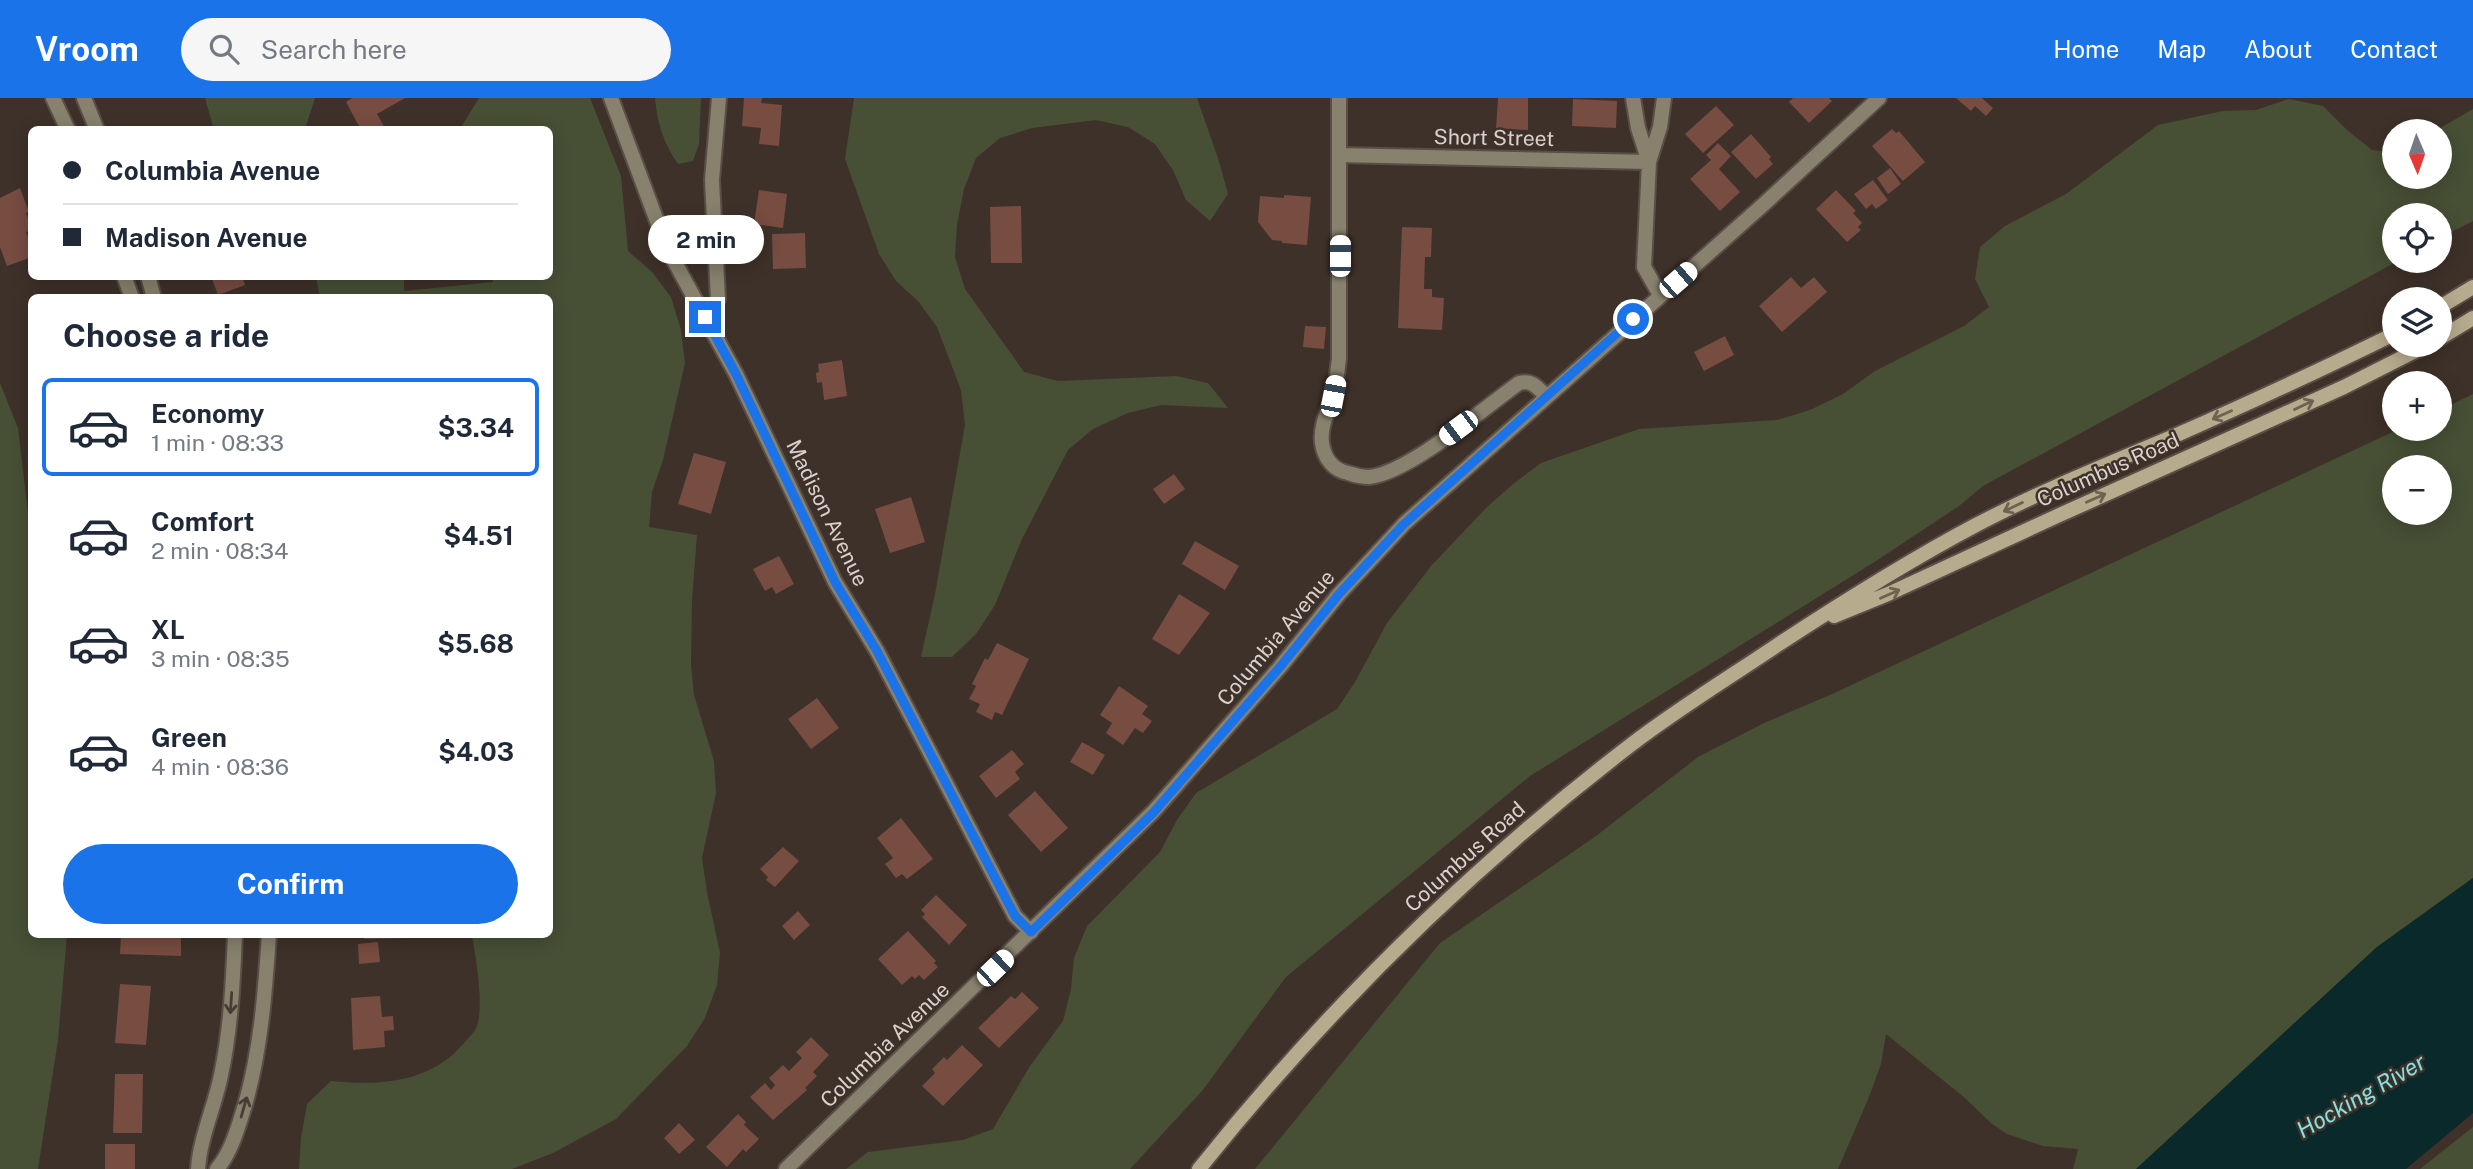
<!DOCTYPE html>
<meta charset="utf-8">
<style>
:root{--surface:#fff;--page:#f6f6f7;--text:#1f2937;--muted:#747a83;--line:#e0e1e3;--accent:#1a73e8}
body{margin:0;font-family:"Public Sans",sans-serif;background:var(--page);color:var(--text);height:100vh;display:flex;flex-direction:column;font-size:26px;white-space:nowrap}
*{box-sizing:border-box;margin:0}
p{font-size:23px;color:var(--muted)}
.icon{flex:none;width:38px;height:38px;fill:none;stroke:currentColor;stroke-width:2;stroke-linecap:round;stroke-linejoin:round}
.map{position:relative;flex:1;overflow:hidden}
.side{position:absolute;left:28px;top:196px;width:525px;height:644px;display:flex;flex-direction:column;background:var(--surface);border-radius:10px;box-shadow:0 4px 18px #0003}
.side>*{flex:none}
.banner{position:absolute;left:28px;top:28px;width:525px;height:154px;border-radius:10px;box-shadow:0 4px 18px #0003;display:grid;align-content:center;height:154px;padding:0 35px;background:var(--surface)}
.needle{width:46px;rotate:178deg}
.controls{position:absolute;left:2382px;top:21px;display:grid;gap:14px}
.controls a{display:grid;place-items:center;width:70px;height:70px;border-radius:50%;background:var(--surface);box-shadow:0 4px 18px #0003;font-size:35px}
.end{position:absolute;width:32px;height:32px;margin:-16px;border:9px solid #1a73e8;background:#fff;box-shadow:0 0 0 4px #fff}
.from{border-radius:50%}
.bubble{position:absolute;height:49px;border-radius:24px;background:var(--surface);box-shadow:0 4px 18px #0003;font-size:23px;font-weight:700;line-height:49px;text-align:center}
.car{position:absolute;width:21px;height:42px;margin:-21px -10px;border-radius:9px;box-shadow:0 0 5px 2px #0007;background:linear-gradient(#fff 24%,#345 0 40%,#fff 0 76%,#345 0 86%,#fff 0)}
.banner b{display:flex;align-items:center;gap:24px;height:66px;font-size:26px}
.banner b+b{border-top:2px solid var(--line)}
.banner i{width:18px;height:18px;background:var(--text)}
ul{padding:0;list-style:none}
li{display:flex;align-items:center;gap:21px;height:98px;margin:0 14px 10px;padding:0 21px;border:4px solid transparent;border-radius:10px}
li div{flex:1}
li b{display:block;font-size:26px}
li em{font-style:normal;font-weight:700}
li.selected{border-color:var(--accent)}
li>.icon{width:63px;height:63px;stroke-width:1.5}
h2{padding:0 35px;font-size:32px;line-height:84px}
.primary-button{display:flex;gap:14px;margin-top:auto;padding:14px 35px}
.primary-button a{flex:1;height:80px;border-radius:42px;background:var(--accent);color:#fff;font-size:28px;font-weight:700;line-height:80px;text-align:center}
header{display:flex;align-items:center;gap:42px;box-sizing:border-box;height:98px;padding:0 35px;background:var(--accent);color:#fff}
header strong{font-size:33px}
nav{display:flex;gap:38px;margin-inline-start:auto;font-size:24px}
.search{width:490px;height:63px;background:var(--page);display:flex;align-items:center;gap:18px;box-sizing:border-box;padding:0 24px;border-radius:38px;color:var(--muted);font-size:26px}
.map>svg:first-child{display:block}
.green{fill:#475035;fill-rule:evenodd}
.water{fill:#09292a}
.building{fill:#774c41}
.lines{fill:none;stroke-linecap:round;stroke-linejoin:round}
.minor-casing{stroke:#5a4e46;stroke-width:18}
.tertiary-casing{stroke:#5a4e46;stroke-width:18}
.secondary-casing{stroke:#5a4e46;stroke-width:18}
.minor{stroke:#87816e;stroke-width:14}
.tertiary{stroke:#87816e;stroke-width:14}
.secondary{stroke:#b7ab8e;stroke-width:14}
.oneway{stroke:#6e6251}
.oneway2{stroke:#493d33}
.route{stroke:#1a73e8;stroke-width:9}
.labels{text-anchor:middle;stroke-width:5;stroke-linejoin:round;paint-order:stroke}
.street-label{font-size:21px;fill:#dad1cc;stroke:#3e3129}
.water-label{font-size:23px;font-style:italic;fill:#81e3e3;stroke:#3e3129}
</style>
<header>
<strong>Vroom</strong>
<div class="search"><svg class="icon" aria-label="search" viewBox="0 0 24 24"><circle cx="10" cy="10" r="6"/><path d="M15 15l6 6"/></svg>Search here</div>
<nav><a>Home</a><a>Map</a><a>About</a><a>Contact</a></nav>
</header>
<div class="map">
<svg width="2473" height="1071" viewBox="0 0 2473 1071">
<rect width="100%" height="100%" fill="#3e3129"/>
<!-- green -->
<path class="green" d="M205 0H315L305 31 214 32Z
M479 0H590L621 78 628 153 652 174 671 199 681 232 685 265 663 362 652 394 649 429 697 437 692 502 691 567 694 597 714 663 716 695 702 760 707 794 720 855 717 887 705 920 687 948 616 1021 553 1055 512 1071H299L301 1040 307 1006 331 983C379 988 431 985 464 945 468 940 475 934 477 928 484 906 476 860 472 837L550 836V200L320 199 316 179H404V193L493 184 492 179 550 178V32L460 31Z
M655 0H701L699 46 693 63 678 66C664 46 657 25 655 0Z
M854 0H1197L1219 63 1228 96 1210 123 1186 102 1173 72 1155 46 1128 29 1096 22 1032 30 1000 40 976 60 964 91 957 127 955 159 965 191 1024 274 1058 283 1176 278 1208 285 1228 310 1161 307 1128 315 1093 331 1068 352 1022 441 995 507 976 536 952 559H921L935 496 965 327 961 292 937 229 919 204 896 183 879 156 845 61Z
M2289 1 2323 8 2347 32 2372 52 2394 54V79H2440V33H2435L2473 11V123L2440 140V117H2394V163H2398L1983 388 1959 408 1876 463 1530 678 1286 879 1202 993 1130 1071H846L868 1054 963 1042 993 1031 1030 968 1063 923 1071 891 1074 860 1087 828 1160 754 1177 722 1196 695 1337 611 1355 584 1387 525 1431 468 1486 410 1513 386 1541 365 1639 331 1777 322 1810 312 1843 296 1875 273 1964 228 1989 209 1975 181 1980 149 2005 128 2066 96 2158 27 2223 13 2256 12Z
M0 285 18 330 31 440 32 836 67 837 58 942 38 1071H0Z
M2473 296V780L2377 849 2136 1071H2073L2078 1051 2043 1048 2007 1036 1992 1026 1965 1000 1886 936 1881 966 1869 999 1838 1071H1255L1440 845 1596 738 1698 659 1764 625 1830 597 2399 331H2440V312ZM2394 369H2440V415H2394Z
M2473 1029V1071H2420Z"/>
<!-- water -->
<path class="water" d="M2473 780V1015L2406 1071H2136L2377 849Z"/>
<!-- building -->
<path class="building" d="M352 0H405L377 16 386 32H361L346 4Z
M744 0H762L761 5 782 7 779 48 759 46 761 30 742 28Z
M1498 0H1528V32L1496 30Z
M1793 0H1829L1832 3 1809 25 1789 4Z
M1956 0H1982L1993 10 1986 18 1975 8 1971 13Z
M1573 1 1617 3 1616 30 1572 28Z
M1716 8 1734 27 1703 55 1685 36Z
M1892 31 1896 35 1899 33 1925 64 1903 83 1872 48Z
M1751 36 1771 59 1769 61 1773 66 1756 81 1731 54Z
M1718 45 1731 58 1719 71 1740 94 1720 113 1690 81 1711 62 1706 57Z
M1890 70 1901 86 1888 96 1877 80Z
M1873 82 1888 102 1876 111 1872 106 1866 111 1854 96Z
M20 90 29 114 26 115 32 132 26 134 32 150V159L7 168 0 149V100Z
M759 92 787 96 783 130 754 126Z
M1836 92 1856 113 1853 115 1862 125 1858 129 1861 132 1847 144 1816 111Z
M1284 97 1311 99 1307 147 1282 145V143L1272 142 1258 124 1260 98 1284 100Z
M1021 108 1022 165H991L990 109Z
M1402 129 1432 130 1431 159H1425L1424 191H1432V199L1444 200 1442 232 1398 230Z
M805 135 806 170 773 171 772 136Z
M211 178H242L245 187 218 197Z
M1791 179 1801 190 1814 179 1827 194 1782 234 1759 208Z
M1305 228 1326 229 1324 251 1303 249Z
M1725 238 1734 257 1704 273 1694 254Z
M842 262 847 298 824 302 822 284 817 285 816 275 819 274 818 266Z
M694 355 726 364 711 416 678 406Z
M1174 376 1185 391 1164 406 1153 391Z
M911 399 925 444 890 455 875 411Z
M1195 443 1239 468 1225 492 1182 466Z
M779 458 794 486 776 496 772 489 765 493 753 471Z
M1179 496 1210 515 1179 557 1152 541Z
M997 545 1029 561 1002 617 995 614 992 622 976 614 980 606 969 601 976 588 972 586 985 560 988 562Z
M1119 588 1148 608 1142 616 1152 623 1143 635 1135 630 1123 647 1106 635 1112 625 1100 617Z
M817 600 839 630 811 651 788 621Z
M1082 644 1105 657 1093 677 1070 664Z
M1012 652 1024 666 1015 674 1020 681 996 700 979 678Z
M1035 693 1068 730 1041 754 1008 717Z
M901 720 933 761 907 781 902 776 896 780 885 766 893 760 877 740Z
M783 749 799 763 775 789 766 782 768 779 760 771Z
M936 797 967 827 949 847 922 819 925 816 921 812Z
M798 813 810 827 794 842 782 828Z
M908 833 936 863 934 865 938 869 924 882 919 877 915 881 912 878 902 887 878 861Z
M121 836H181V858L120 856Z
M364 836H410L411 840 364 841Z
M378 844 380 864 359 866 358 846Z
M120 886 151 888 146 947 115 945Z
M1022 894 1039 910 999 950 978 930 1011 898 1015 901Z
M380 898 382 919 393 918 394 932 384 933 385 949 353 952 351 900Z
M811 939 829 957 813 974 817 978 805 990 807 992 773 1022 750 999 765 985 771 992 775 987 769 980 783 967 789 973 802 960 796 954Z
M962 947 983 967 943 1008 922 988 935 975 932 971 944 959 947 962Z
M115 976H143L142 1035H113Z
M738 1016 746 1024 744 1027 759 1041 746 1054 743 1051 727 1069 706 1049Z
M679 1025 695 1042 679 1056 664 1040Z
M105 1046H135V1071H105Z"/>
<g class="lines">
<!-- minor casing -->
<g class="minor-casing">
<path id="minor" d="M53 0 68 32
M84 0 97 32
M611 0 667 150 736 276 835 484 877 553 1015 818 1031 834
M1339 0V261C1337 273 1337 286 1333 298 1328 314 1320 327 1322 345 1324 360 1333 372 1348 375 1354 377 1362 379 1369 379 1409 375 1484 310 1519 285 1532 282 1536 288 1546 298
M1633 0 1638 30 1649 64
M1339 57 1649 64
M124 178 132 200
M148 178 154 200
M1660 197 1644 169 1649 64 1660 29 1664 0
M705 219 718 201 712 82 719 0
M198 1071C200 1039 215 1008 221 977 231 930 233 883 235 836
M217 1071C232 1053 238 1029 245 1007 261 951 265 895 269 836"/>
</g>
<!-- tertiary casing -->
<g class="tertiary-casing">
<path id="tertiary" d="M786 1071 1153 714 1280 569 1339 496 1404 426 1764 106 1879 0"/>
</g>
<!-- secondary casing -->
<g class="secondary-casing">
<path id="secondary" d="M2440 209 2473 189
M2440 240 2473 220
M1834 518 1888 496 2055 419 2344 289 2427 247
M1199 1071C1326 912 1470 770 1632 646 1679 610 1730 579 1779 546 1843 504 1908 463 1976 427 2039 394 2106 367 2172 339 2247 306 2321 272 2394 236"/>
</g>
<!-- minor -->
<use href="#minor" class="minor"/>
<!-- tertiary -->
<use href="#tertiary" class="tertiary"/>
<!-- secondary -->
<use href="#secondary" class="secondary"/>
</g>
<!-- one-way arrows -->
<defs><path id="oneway-shaft" d="M-6 0H5M1.5-3L5.5 0L1.5 3" fill="none" stroke-width="1.6" stroke-linecap="round" stroke-linejoin="round" transform="scale(1.75)"/></defs>
<g class="oneway">
<use href="#oneway-shaft" transform="translate(2304 307) rotate(-25)"/>
<use href="#oneway-shaft" transform="translate(2222 317) rotate(156)"/>
<use href="#oneway-shaft" transform="translate(2096 400) rotate(-24)"/>
<use href="#oneway-shaft" transform="translate(2013 409) rotate(154)"/>
<use href="#oneway-shaft" transform="translate(1890 496) rotate(-24)"/>
</g>
<g class="oneway2">
<use href="#oneway-shaft" transform="translate(231 905) rotate(94)"/>
<use href="#oneway-shaft" transform="translate(244 1009) rotate(-74)"/>
</g>
<g class="lines">
<!-- route -->
<path class="route" d="M705 219 736 276 835 484 877 553 1015 818 1031 834 1153 715 1280 569 1339 496 1404 426 1633 221"/>
</g>
<g class="labels">
<!-- street labels -->
<g class="street-label">
<text transform="translate(1494 40) rotate(1)" y="7">Short Street</text>
<text transform="translate(2108 372) rotate(-24)" y="7">Columbus Road</text>
<text transform="translate(827 415) rotate(64)" y="7">Madison Avenue</text>
<text transform="translate(1276 540) rotate(-50)" y="7">Columbia Avenue</text>
<text transform="translate(1465 759) rotate(-42)" y="7">Columbus Road</text>
<text transform="translate(885 947) rotate(-44)" y="7">Columbia Avenue</text>
</g>
<!-- water labels -->
<g class="water-label">
<text transform="translate(2361 998) rotate(-30)" y="8">Hocking River</text>
</g>
</g>
</svg>
<div class="controls">
<a><svg class="needle" viewBox="-14 -14 28 28"><path d="M0-13l5 13h-10z" fill="#e53935"/><path d="M0 13l5-13h-10z" fill="#747a83"/></svg></a>
<a><svg class="icon" aria-label="locate" viewBox="0 0 24 24"><circle cx="12" cy="12" r="6"/><path d="M12 2v4M12 18v4M2 12h4M18 12h4"/></svg></a>
<a><svg class="icon" aria-label="layers" viewBox="0 0 24 24"><path d="M12 4l9 5-9 5-9-5zM3 14l9 5 9-5"/></svg></a>
<a>+</a>
<a>−</a>
</div>
<i class="end from" style="left:1633px;top:221px"></i>
<i class="end" style="left:705px;top:219px"></i>
<div class="bubble" style="left:648px;top:117px;width:116px">2 min</div>
<i class="car" style="left:1340px;top:158px;rotate:0deg"></i>
<i class="car" style="left:1678px;top:182px;rotate:49deg"></i>
<i class="car" style="left:1333px;top:298px;rotate:11deg"></i>
<i class="car" style="left:1458px;top:330px;rotate:233deg"></i>
<i class="car" style="left:995px;top:870px;rotate:46deg"></i>
<div class="banner">
<b><i class="from"></i>Columbia Avenue</b>
<b><i></i>Madison Avenue</b>
</div>
<section class="side">
<h2>Choose a ride</h2>
<ul>
<li class="selected"><svg class="icon" aria-label="car" viewBox="0 0 24 24"><path d="M5 17H2v-5l4-1 3-4h7l3 4 3 1v5h-3M9 17h6M6 11h13"/><circle cx="7" cy="17" r="2"/><circle cx="17" cy="17" r="2"/></svg><div><b>Economy</b><p>1 min · 08:33</p></div><em>$3.34</em></li>
<li><svg class="icon" aria-label="car" viewBox="0 0 24 24"><path d="M5 17H2v-5l4-1 3-4h7l3 4 3 1v5h-3M9 17h6M6 11h13"/><circle cx="7" cy="17" r="2"/><circle cx="17" cy="17" r="2"/></svg><div><b>Comfort</b><p>2 min · 08:34</p></div><em>$4.51</em></li>
<li><svg class="icon" aria-label="car" viewBox="0 0 24 24"><path d="M5 17H2v-5l4-1 3-4h7l3 4 3 1v5h-3M9 17h6M6 11h13"/><circle cx="7" cy="17" r="2"/><circle cx="17" cy="17" r="2"/></svg><div><b>XL</b><p>3 min · 08:35</p></div><em>$5.68</em></li>
<li><svg class="icon" aria-label="car" viewBox="0 0 24 24"><path d="M5 17H2v-5l4-1 3-4h7l3 4 3 1v5h-3M9 17h6M6 11h13"/><circle cx="7" cy="17" r="2"/><circle cx="17" cy="17" r="2"/></svg><div><b>Green</b><p>4 min · 08:36</p></div><em>$4.03</em></li>
</ul>
<div class="primary-button"><a>Confirm</a></div>
</section>
</div>
